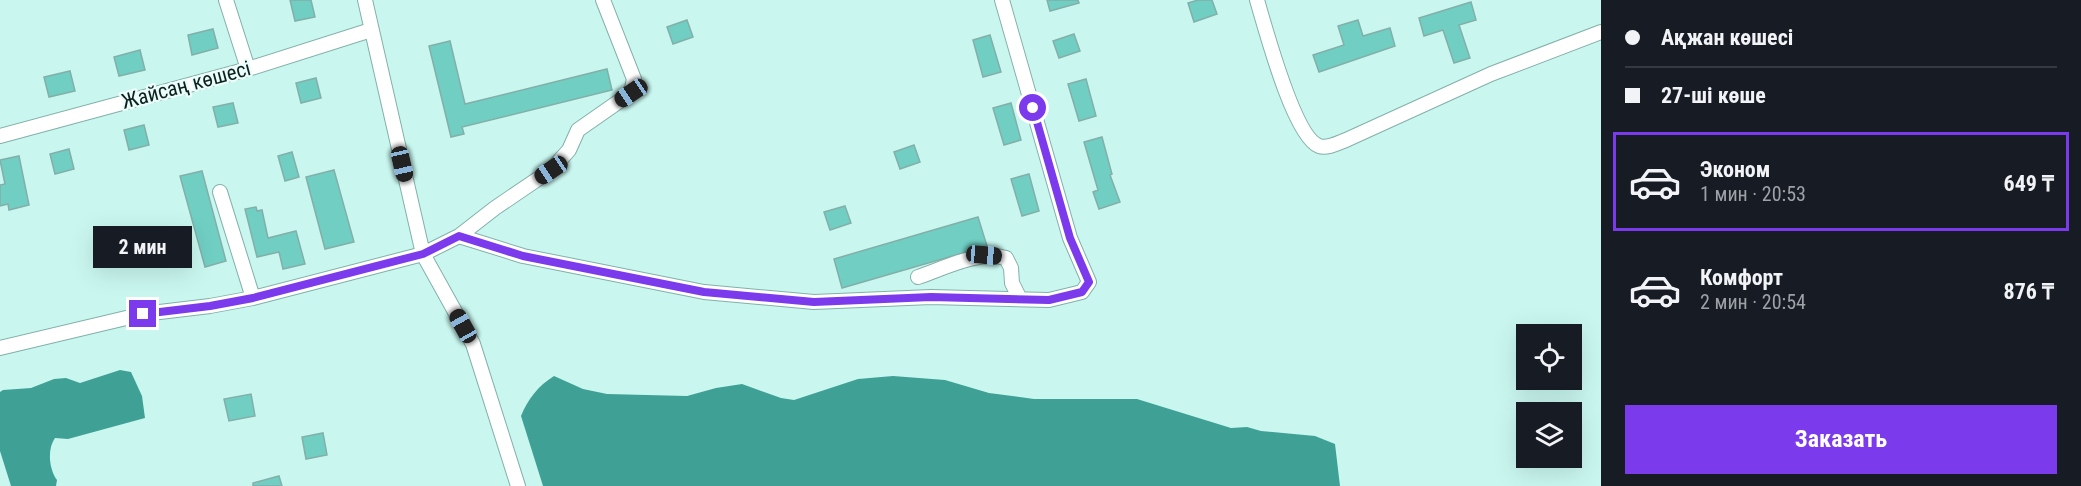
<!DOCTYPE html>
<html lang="ru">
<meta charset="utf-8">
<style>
:root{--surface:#171b24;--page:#242831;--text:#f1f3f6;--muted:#9ea1a6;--line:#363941;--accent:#7c3aed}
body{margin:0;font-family:"Roboto Condensed",sans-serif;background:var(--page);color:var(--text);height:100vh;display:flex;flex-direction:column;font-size:22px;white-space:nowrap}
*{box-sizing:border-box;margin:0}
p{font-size:20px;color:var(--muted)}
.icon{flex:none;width:33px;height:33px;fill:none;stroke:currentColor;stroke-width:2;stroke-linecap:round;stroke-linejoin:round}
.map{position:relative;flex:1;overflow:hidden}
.sheet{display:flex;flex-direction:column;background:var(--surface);width:480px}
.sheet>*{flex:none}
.guide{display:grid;align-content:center;height:132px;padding:0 24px;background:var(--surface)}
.buttons{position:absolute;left:1516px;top:324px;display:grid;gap:12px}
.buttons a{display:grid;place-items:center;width:66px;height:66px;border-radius:0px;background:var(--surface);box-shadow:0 6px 24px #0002;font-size:30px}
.end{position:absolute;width:27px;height:27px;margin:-14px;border:8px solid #7c3aed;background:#fff;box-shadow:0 0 0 3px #fff}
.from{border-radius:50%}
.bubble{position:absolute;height:42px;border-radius:0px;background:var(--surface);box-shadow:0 6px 24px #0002;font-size:20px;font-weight:700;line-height:42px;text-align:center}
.car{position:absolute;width:18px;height:36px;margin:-18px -9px;border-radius:8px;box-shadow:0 0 4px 2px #0007;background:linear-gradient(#222 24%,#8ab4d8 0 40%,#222 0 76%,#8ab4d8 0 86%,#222 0)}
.guide b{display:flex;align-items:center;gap:21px;height:57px;font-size:22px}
.guide b+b{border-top:2px solid var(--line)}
.guide i{width:15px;height:15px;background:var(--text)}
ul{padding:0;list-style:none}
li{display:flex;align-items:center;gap:18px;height:99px;margin:0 12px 9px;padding:0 12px;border:3px solid transparent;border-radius:0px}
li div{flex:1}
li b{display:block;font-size:22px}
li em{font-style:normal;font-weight:700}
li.selected{border-color:var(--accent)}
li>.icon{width:54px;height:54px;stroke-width:1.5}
.cta{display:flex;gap:12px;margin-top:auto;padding:12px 24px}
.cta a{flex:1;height:69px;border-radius:0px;background:var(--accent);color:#fff;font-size:24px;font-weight:700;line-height:69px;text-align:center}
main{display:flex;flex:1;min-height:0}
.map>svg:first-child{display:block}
.water{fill:#3fa096}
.building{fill:#70cec3;stroke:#83afa9;stroke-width:1.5}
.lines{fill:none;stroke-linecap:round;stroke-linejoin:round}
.minor-casing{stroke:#83b0aa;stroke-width:16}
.minor{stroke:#fff;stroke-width:14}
.route{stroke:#7c3aed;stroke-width:8}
.labels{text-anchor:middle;stroke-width:4.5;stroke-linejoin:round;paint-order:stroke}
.street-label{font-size:21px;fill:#0e201e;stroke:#ebfdfb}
</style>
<main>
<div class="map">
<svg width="1601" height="486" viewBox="0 0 1601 486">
<rect width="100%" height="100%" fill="#c9f7f0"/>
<!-- water -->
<path class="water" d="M120 370 131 372 142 396 145 418 68 439 55 438C47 449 49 469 57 480L56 486H11L0 451V392L3 390 31 388 54 379 66 378 80 383Z
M554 376 583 389 607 394 687 396 716 388 742 384 781 398 794 400 858 379 893 376 945 380 989 393 1034 399H1137L1231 428 1247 427 1261 431 1315 436 1335 444 1340 486H543L521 416C528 399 538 386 554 376Z"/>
<!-- building -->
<path class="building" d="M290 0H311L315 17 295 21Z
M1047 0H1078L1079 3 1050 11Z
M1198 0H1212L1217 14 1194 22 1188 3Z
M1471 2 1476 20 1459 25 1470 58 1454 63 1443 30 1424 36 1419 18Z
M687 20 693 37 673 44 667 27Z
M1358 20 1363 36 1390 28 1395 46 1319 72 1313 55 1344 45 1338 26Z
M213 29 218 48 192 55 188 35Z
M1074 34 1080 51 1059 58 1053 41Z
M990 35 1001 72 983 77 973 40Z
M450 41 465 104 607 69 612 90 462 127 464 134 451 137 429 46Z
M140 50 145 70 119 76 114 57Z
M70 71 75 91 49 97 44 77Z
M316 78 321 98 301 103 296 83Z
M1086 79 1096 116 1079 121 1068 84Z
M233 103 238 123 218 127 213 107Z
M1011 103 1021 140 1004 145 993 108Z
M144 125 149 145 129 150 124 130Z
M1102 137 1112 174 1110 175 1120 202 1099 209 1093 192 1098 190 1084 142Z
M914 145 920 162 900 169 894 152Z
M69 149 74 169 55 174 50 154Z
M292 152 299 177 285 181 278 156Z
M19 156 29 205 9 210 8 204 0 206V185L5 184 0 160Z
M334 170 354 242 325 249 306 177Z
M202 171 226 261 205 267 180 176Z
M1029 174 1039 211 1022 216 1011 179Z
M845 206 851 223 830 230 824 212Z
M256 207 257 211 262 210 268 238 296 231 305 264 283 269 279 252 257 257 245 209Z
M978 217 987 246 842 288 834 259Z
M251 394 255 416 229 421 224 399Z
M323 433 327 455 306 459 302 437Z
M279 476 282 486H253V483Z"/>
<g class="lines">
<!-- minor casing -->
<g class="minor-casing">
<path id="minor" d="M226 0 248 69
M365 0 423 254 473 344 518 486
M1257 0C1265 27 1294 137 1319 146 1327 149 1338 143 1346 140L1491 74 1601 32
M0 136 248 69 371 30
M220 192 253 298
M459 236 495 208 551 170 569 150 578 130 631 93 634 79 603 0
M918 277C945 268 978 250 1006 258L1011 268 1012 283 1020 299
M0 348 143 314 210 306 253 298 423 254 459 236 523 256 704 292 814 302 931 297 1049 300 1082 292 1089 282 1070 238 1002 0"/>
</g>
<!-- minor -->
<use href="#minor" class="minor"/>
</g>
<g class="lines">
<!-- route -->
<path class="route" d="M143 314 210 306 253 298 423 254 459 236 523 256 704 292 814 302 931 297 1049 300 1082 292 1089 282 1070 238 1033 108"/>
</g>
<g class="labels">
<!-- street labels -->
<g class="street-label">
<text transform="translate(186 85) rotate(-15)" y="7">Жайсаң көшесі</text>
</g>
</g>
</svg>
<div class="buttons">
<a><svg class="icon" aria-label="locate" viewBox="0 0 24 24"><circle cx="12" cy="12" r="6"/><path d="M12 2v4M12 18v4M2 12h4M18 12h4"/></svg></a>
<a><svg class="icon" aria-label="layers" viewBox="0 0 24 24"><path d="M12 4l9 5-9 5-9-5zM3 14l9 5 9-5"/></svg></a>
</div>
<i class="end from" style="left:1033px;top:108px"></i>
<i class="end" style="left:143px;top:314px"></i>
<div class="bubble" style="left:93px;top:226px;width:99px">2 мин</div>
<i class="car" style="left:631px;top:93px;rotate:236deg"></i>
<i class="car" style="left:402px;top:164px;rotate:167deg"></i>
<i class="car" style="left:551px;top:170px;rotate:236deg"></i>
<i class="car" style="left:984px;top:255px;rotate:95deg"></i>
<i class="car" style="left:463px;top:326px;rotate:331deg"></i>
</div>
<section class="sheet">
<div class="guide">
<b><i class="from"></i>Ақжан көшесі</b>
<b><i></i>27-ші көше</b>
</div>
<ul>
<li class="selected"><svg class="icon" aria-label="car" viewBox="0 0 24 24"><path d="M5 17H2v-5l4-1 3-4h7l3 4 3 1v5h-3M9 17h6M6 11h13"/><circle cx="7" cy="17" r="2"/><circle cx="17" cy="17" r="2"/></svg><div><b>Эконом</b><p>1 мин · 20:53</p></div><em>649 ₸</em></li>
<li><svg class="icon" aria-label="car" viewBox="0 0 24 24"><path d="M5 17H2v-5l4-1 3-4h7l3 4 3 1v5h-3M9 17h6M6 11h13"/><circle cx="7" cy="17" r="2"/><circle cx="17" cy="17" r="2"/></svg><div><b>Комфорт</b><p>2 мин · 20:54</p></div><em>876 ₸</em></li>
</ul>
<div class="cta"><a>Заказать</a></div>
</section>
</main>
